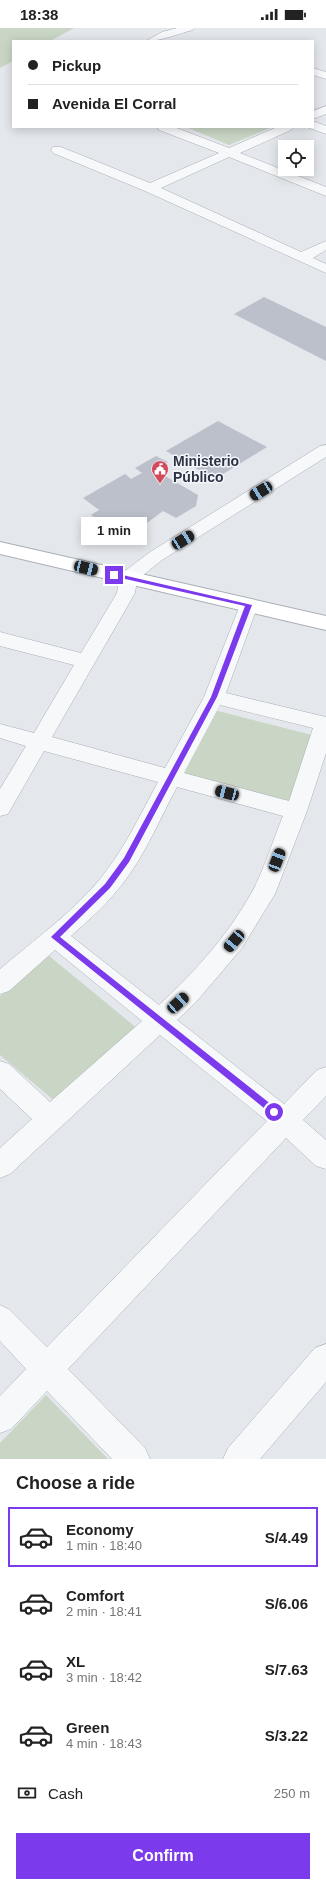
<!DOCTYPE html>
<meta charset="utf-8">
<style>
:root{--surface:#fff;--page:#f6f6f6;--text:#222;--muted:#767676;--line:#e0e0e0;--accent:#7c3aed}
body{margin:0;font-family:Helvetica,sans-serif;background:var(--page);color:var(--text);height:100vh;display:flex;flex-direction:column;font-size:15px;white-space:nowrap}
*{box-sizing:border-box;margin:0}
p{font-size:13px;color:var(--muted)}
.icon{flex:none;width:22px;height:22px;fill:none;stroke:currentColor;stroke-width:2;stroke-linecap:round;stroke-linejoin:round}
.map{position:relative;height:1431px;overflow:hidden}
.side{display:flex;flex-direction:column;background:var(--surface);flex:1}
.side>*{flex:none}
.banner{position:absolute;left:12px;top:12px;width:302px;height:88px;border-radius:0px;box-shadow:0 2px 10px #0003;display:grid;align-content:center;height:88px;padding:0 16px;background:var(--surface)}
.tools{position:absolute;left:278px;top:112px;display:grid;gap:8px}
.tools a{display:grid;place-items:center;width:36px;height:36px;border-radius:0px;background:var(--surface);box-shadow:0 2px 10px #0003;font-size:20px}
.end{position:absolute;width:18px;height:18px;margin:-9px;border:5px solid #7c3aed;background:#fff;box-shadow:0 0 0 2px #fff}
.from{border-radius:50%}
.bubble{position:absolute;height:28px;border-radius:0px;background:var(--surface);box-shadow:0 2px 10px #0003;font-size:13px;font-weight:600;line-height:28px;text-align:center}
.car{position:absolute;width:12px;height:24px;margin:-12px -6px;border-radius:5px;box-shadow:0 0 3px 1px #0007;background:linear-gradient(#222 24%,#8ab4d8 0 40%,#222 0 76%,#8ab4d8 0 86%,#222 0)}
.banner b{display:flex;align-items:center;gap:14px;height:38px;font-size:15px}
.banner b+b{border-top:1px solid var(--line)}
.banner i{width:10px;height:10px;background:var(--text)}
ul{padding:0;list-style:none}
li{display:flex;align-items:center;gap:12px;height:60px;margin:0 8px 6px;padding:0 8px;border:2px solid transparent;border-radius:0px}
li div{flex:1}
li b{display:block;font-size:15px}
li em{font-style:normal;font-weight:600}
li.current{border-color:var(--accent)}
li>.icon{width:36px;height:36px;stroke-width:1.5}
h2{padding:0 16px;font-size:18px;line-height:48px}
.pay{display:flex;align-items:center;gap:10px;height:44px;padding:0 16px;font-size:15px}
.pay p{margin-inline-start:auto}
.button{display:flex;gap:8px;margin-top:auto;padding:8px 16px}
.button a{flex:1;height:46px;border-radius:0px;background:var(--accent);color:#fff;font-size:16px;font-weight:600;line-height:46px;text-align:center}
.status{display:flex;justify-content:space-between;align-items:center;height:28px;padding:0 20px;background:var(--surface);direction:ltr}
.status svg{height:11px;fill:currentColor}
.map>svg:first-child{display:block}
.green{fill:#c9d6c5}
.building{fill:#bbc0ca}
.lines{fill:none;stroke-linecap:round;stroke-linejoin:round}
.street-casing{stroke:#a9aeb7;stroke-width:1}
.secondary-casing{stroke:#a9aeb7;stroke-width:2}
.street{fill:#f7f8fa;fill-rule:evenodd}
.secondary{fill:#fff;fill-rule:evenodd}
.route{fill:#7c3aed}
.labels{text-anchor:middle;stroke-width:3;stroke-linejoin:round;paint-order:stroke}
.poi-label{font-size:14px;font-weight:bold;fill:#2b3445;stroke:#f4f6f9;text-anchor:start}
</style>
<div class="status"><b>18:38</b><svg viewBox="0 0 49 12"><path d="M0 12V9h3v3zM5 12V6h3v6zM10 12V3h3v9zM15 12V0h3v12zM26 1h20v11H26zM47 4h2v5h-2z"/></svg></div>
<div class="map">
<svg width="326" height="1431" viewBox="0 0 326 1431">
<rect width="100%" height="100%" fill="#e4e7ec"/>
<!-- green -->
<path class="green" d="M0 0H74L50 13H13V33L0 40Z
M186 99H272L229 117Z
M214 682 316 708 294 774 183 745Z
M48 927 138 1001 57 1075 0 1027V968Z
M46 1367 108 1431H0V1415Z"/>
<!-- building -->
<path class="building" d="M264 269 326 299V333L234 286Z
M218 393 267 419 215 451 166 423Z
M156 428 168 434 155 442 198 467 196 478 176 490 163 483 127 510 91 487 99 482 83 470 125 446 131 451 142 445 135 440Z"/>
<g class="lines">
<!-- street casing -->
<g class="street-casing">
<path id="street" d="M177 0H194L193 2C177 6 162 13 146 13L162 4Z
M313 40 326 44V51L313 47Z
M326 78V86L313 91V83Z
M313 93 326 98V106L309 100 313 99Z
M157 99H174L229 120 277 99H293L291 102 240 125 326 159V168L229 129 161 160 301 224 326 213V222L313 230 326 236V245L145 163 53 125 51 122 53 119H61L150 155 219 125 159 102Z
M326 417V429L162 532 137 552 135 565 52 709 165 740 204 669 240 577 242 573 249 571 256 573 258 577 226 665 326 689V725L307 783 275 866 242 920 196 974 177 992 284 1076 317 1042 326 1039V1068L303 1092 326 1112V1141L316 1138 286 1110 68 1341 145 1420 150 1431H112L47 1363 11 1401 0 1405V1368L26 1341 0 1313V1277L10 1282 47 1319 267 1093 160 1007 10 1146 0 1150V1120L32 1091 0 1061V1033L9 1036 50 1074 142 993 55 922 9 963 0 966V941C32 914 74 883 100 851 124 822 140 787 158 754L44 723 8 786 0 788V761L26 718 0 710V696L34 705 74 637 0 618V604L81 625 117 565 119 550 121 546 150 524 320 418ZM220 677 313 700 289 773 184 745ZM177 759 283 788C273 812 264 842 252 864 228 907 195 944 159 977L71 908C86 894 102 881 115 865 142 835 158 794 177 759Z
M326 1316V1354L260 1431H223L228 1420 315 1320Z"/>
</g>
<!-- secondary casing -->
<g class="secondary-casing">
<path id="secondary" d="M0 514 326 588V602L0 526Z"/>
</g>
<!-- street -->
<use href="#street" class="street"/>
<!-- secondary -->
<use href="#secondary" class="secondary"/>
</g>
<!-- route -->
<path class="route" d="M114 545 252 577 217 669 129 834 110 860 60 909 277 1081V1086L274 1088 51 909 105 856 124 830 211 669 245 578 112 548 111 547Z"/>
<!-- icons -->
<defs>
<g id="civic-pin" transform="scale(0.9)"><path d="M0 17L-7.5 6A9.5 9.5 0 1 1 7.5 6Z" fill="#d1495b" stroke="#f4f6f9"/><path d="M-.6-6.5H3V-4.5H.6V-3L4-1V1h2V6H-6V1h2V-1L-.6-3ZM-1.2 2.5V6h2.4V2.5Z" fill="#fff"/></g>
</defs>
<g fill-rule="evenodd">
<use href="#civic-pin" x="160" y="441"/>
</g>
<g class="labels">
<!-- poi labels -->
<g class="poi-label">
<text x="173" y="438">Ministerio<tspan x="173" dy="16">Público</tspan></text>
</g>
</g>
</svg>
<div class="tools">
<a><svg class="icon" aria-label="locate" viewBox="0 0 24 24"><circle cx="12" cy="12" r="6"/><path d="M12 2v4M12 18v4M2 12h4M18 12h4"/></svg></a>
</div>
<i class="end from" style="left:274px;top:1084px"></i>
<i class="end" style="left:114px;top:547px"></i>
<div class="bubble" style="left:81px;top:489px;width:66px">1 min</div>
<i class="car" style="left:261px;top:463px;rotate:238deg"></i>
<i class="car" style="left:183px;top:512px;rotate:58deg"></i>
<i class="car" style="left:86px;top:540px;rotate:103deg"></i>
<i class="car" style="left:227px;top:765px;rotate:285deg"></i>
<i class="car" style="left:277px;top:832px;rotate:21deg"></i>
<i class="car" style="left:234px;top:913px;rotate:220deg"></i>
<i class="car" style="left:178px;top:975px;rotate:48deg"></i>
<div class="banner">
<b><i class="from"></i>Pickup</b>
<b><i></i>Avenida El Corral</b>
</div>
</div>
<section class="side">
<h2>Choose a ride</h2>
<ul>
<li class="current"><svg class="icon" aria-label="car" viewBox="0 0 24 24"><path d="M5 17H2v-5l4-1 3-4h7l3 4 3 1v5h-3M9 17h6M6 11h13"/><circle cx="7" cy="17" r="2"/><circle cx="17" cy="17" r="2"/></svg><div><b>Economy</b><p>1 min · 18:40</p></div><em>S/4.49</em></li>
<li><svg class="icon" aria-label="car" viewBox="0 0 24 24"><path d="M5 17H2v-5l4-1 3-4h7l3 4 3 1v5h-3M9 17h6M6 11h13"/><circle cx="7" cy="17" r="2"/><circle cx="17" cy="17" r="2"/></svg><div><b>Comfort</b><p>2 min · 18:41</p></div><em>S/6.06</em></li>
<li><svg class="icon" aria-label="car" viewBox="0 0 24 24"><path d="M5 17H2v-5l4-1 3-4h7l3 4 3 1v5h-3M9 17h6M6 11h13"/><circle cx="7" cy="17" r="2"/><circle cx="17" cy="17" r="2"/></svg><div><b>XL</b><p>3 min · 18:42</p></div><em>S/7.63</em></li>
<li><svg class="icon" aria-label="car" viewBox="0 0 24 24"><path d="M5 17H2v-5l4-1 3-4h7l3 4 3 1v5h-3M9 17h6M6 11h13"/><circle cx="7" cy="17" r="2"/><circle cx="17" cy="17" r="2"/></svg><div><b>Green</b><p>4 min · 18:43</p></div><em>S/3.22</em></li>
</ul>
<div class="pay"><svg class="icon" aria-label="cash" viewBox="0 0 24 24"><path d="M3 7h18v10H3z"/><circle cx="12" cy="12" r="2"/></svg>Cash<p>250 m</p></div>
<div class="button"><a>Confirm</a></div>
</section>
